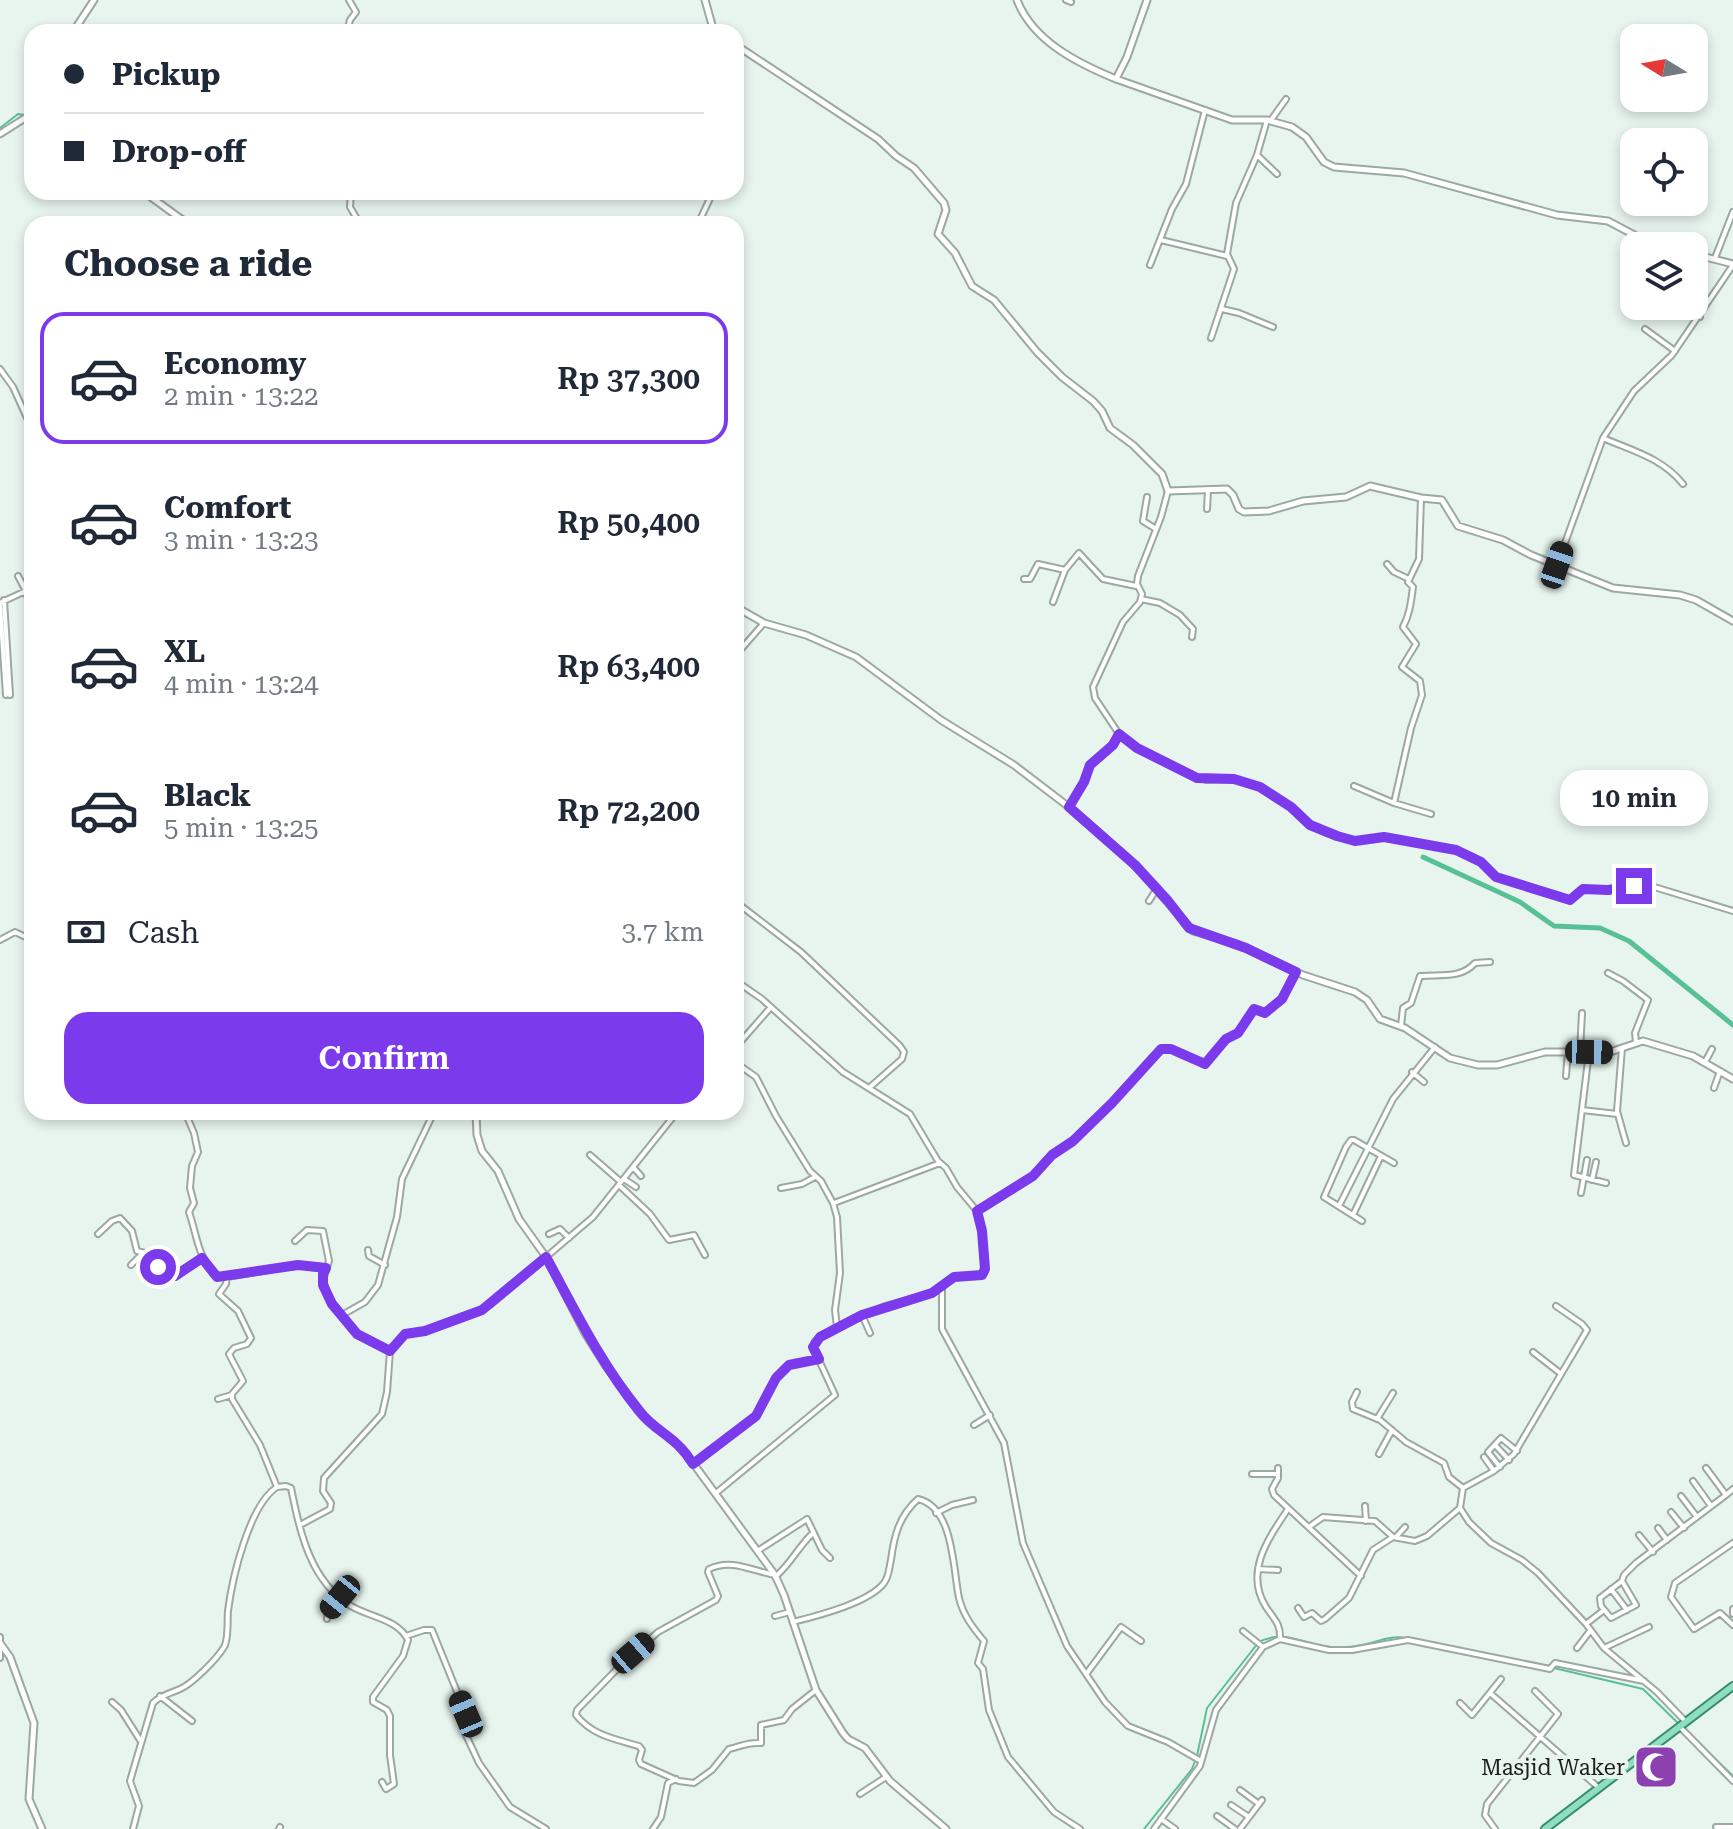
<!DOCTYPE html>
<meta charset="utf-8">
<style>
:root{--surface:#fff;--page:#f2f2f3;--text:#1f2937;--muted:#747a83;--line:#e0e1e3;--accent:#7c3aed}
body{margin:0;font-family:"Roboto Serif",serif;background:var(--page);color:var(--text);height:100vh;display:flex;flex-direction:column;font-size:30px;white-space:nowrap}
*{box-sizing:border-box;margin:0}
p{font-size:26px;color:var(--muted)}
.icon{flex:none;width:44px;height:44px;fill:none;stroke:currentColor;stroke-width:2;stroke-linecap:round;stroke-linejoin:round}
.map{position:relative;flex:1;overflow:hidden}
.drawer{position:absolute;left:24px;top:216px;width:720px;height:904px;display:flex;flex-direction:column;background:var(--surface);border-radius:24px;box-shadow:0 4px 12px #0003}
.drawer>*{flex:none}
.hud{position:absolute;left:24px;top:24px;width:720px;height:176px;border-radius:24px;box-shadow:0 4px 12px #0003;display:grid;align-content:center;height:176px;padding:0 40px;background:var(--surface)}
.needle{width:52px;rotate:281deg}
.controls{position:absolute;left:1620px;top:24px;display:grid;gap:16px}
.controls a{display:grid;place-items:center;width:88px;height:88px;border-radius:16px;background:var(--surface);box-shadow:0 4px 12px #0003;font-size:40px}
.end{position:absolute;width:36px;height:36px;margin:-18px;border:10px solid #7c3aed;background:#fff;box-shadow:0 0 0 4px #fff}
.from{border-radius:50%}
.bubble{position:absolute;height:56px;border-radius:24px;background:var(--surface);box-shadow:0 4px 12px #0003;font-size:26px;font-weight:600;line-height:56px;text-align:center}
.car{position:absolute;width:24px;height:48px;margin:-24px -12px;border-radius:10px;box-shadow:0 0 6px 2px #0007;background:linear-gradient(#222 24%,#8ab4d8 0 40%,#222 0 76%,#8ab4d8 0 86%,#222 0)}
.hud b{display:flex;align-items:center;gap:28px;height:76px;font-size:30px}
.hud b+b{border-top:2px solid var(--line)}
.hud i{width:20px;height:20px;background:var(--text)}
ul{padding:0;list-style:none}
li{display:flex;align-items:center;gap:24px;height:132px;margin:0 16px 12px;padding:0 24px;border:4px solid transparent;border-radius:24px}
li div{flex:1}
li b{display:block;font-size:30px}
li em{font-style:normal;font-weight:600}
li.selected{border-color:var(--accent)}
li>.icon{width:72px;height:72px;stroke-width:1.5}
h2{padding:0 40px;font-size:36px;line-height:96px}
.pay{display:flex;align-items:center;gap:20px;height:88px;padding:0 40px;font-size:30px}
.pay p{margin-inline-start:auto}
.button{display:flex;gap:16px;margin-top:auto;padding:16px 40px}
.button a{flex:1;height:92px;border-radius:24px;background:var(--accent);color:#fff;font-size:32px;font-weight:600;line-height:92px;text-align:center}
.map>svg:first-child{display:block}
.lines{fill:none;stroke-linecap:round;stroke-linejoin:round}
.stream{stroke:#57c195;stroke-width:2}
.canal{stroke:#57c195;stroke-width:5}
.minor-casing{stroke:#9ca8a2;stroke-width:8}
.tertiary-casing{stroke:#9ca8a2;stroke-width:9}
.primary-casing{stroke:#368d6b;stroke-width:10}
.minor{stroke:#fff;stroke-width:4}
.tertiary{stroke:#fff;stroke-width:5}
.primary{stroke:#8fdebf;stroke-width:6}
.route{stroke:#7c3aed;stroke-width:10}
.labels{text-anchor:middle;stroke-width:8;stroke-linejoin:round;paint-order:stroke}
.poi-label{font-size:22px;fill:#1b1f1d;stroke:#e8f5ee;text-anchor:end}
</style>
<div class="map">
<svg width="1733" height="1829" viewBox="0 0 1733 1829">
<rect width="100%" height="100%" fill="#e8f5ee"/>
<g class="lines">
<!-- stream -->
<path class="stream" d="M0 128 18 114 24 115
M149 193 195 224
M1322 1646C1336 1648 1349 1648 1362 1645 1377 1642 1390 1635 1406 1638
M1554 1668 1643 1689 1679 1724
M1692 1737 1733 1776
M1144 1829 1192 1769 1197 1756 1207 1708 1258 1643C1276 1631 1297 1639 1316 1645"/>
<!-- canal -->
<path class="canal" d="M1423 857 1520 902 1554 926 1600 928 1629 941 1733 1025"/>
<!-- minor casing -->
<g class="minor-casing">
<path id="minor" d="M1066 0 1071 2
M347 32 350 20 356 12 349 0
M1271 120 1286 99
M736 125 740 132 736 141
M1257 155 1277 174
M351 192 350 207 360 224
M698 224 713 192
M1161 240 1227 256
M1715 258 1733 212
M1150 265 1172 209 1186 184 1205 110
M1675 307 1700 317
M1222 309 1239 313 1273 327
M1645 329 1675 351
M1211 338 1234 269 1227 254 1236 203 1257 155 1267 120
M0 369 13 387 32 429
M1603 438C1633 451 1662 458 1683 484
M1147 497 1143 521 1156 529
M1207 509 1208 490
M1387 564 1394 572 1409 579
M1557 565 1603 438 1634 391 1672 355 1733 265
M18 576 26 591
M1024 579H1030L1038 564 1065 570
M25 592 32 606
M1141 599 1160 603 1180 615 1193 629 1192 637
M4 600 10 695
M1053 602 1065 570 1079 553 1103 579 1136 586
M0 603 32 588
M0 606 6 695
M736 655 764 623
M1119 734 1137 748 1193 776 1206 780 1234 779 1260 787 1291 807 1310 825 1337 836 1355 841 1384 837 1456 850 1481 862 1496 877 1570 900 1583 889 1608 890 1651 886 1733 911
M1354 786 1394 803 1411 728 1422 695 1420 681 1402 667 1416 644 1403 627C1410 614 1411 601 1413 587L1408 582 1419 559 1421 498
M1394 803 1431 814
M1069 807 1084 782 1090 765 1110 747 1119 734 1095 698 1093 687 1123 622 1140 602 1142 594 1137 584 1138 576 1161 517 1168 491
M1149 901 1156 890
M736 902 801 952 900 1046 904 1052 902 1059 869 1088
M0 940 15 932 32 940
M1608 973 1623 981 1648 1000 1635 1033 1636 1042
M736 981 762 999 843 1072 910 1114 938 1161 946 1168 957 1187 977 1211
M1401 1026 1403 1008 1411 1003 1420 976C1440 974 1461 979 1475 963L1490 962
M736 1047 771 1007
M1622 1048 1617 1111 1626 1143
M1580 1051 1582 1013
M1589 1052 1574 1175 1606 1183
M1705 1062 1712 1049
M1412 1072 1424 1082
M1566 1076 1568 1051
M1714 1088 1720 1071
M1582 1110 1617 1114
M185 1112 194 1133 198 1152 192 1166 190 1188 194 1203 189 1212C198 1239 196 1250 214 1275L227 1277 226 1284 219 1294 238 1311 251 1338 247 1344 234 1348 229 1354 243 1381 232 1394V1399L260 1445 277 1487 286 1486 291 1488C300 1532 310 1581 351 1606 369 1617 398 1619 408 1640L403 1656 373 1697V1702L387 1710 390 1716V1755L394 1784 386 1789 382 1782
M590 1155 621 1182
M633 1167 641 1176
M624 1179 636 1187
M1592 1180 1596 1162
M619 1185 650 1214 669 1240 694 1235 705 1255
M781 1188 802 1184 815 1177
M1581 1193 1587 1160
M834 1203 940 1163
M1339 1206 1393 1099 1435 1047
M1353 1215 1381 1156
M1362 1221 1324 1197 1346 1147 1351 1140H1354L1394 1163
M98 1234 112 1221 120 1218 132 1231 137 1251 153 1255 158 1267 167 1269 173 1276 202 1258
M549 1234 560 1229 569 1238
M295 1241 307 1230 323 1231 329 1261 323 1280 328 1297 357 1334 390 1351 405 1334 425 1331 473 1314 490 1305 593 1217 677 1112
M368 1250 369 1256 385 1265
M131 1265 142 1254
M227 1277 298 1265 326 1268
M942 1287V1329L1004 1443 1023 1543 1067 1646 1105 1702 1128 1726 1168 1742 1201 1761
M1556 1306 1582 1324 1587 1330 1514 1454 1494 1471 1463 1488 1460 1508 1469 1522 1491 1543 1522 1560 1538 1573 1586 1624 1604 1648 1657 1692 1686 1722
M342 1315 365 1302 378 1285 397 1217 402 1179 434 1112
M862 1315 870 1333
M837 1327 885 1306 932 1293 954 1277 982 1275 985 1269 982 1231 977 1211 1033 1176 1052 1155 1073 1141 1112 1103 1161 1049H1171L1205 1064 1226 1039 1238 1033 1254 1009 1265 1013 1281 1000 1296 972
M1533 1352 1560 1373
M1357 1392 1352 1402 1353 1409 1380 1420 1406 1442 1444 1463 1449 1477 1463 1488
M218 1399 232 1395
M1377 1419 1393 1393
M974 1425 990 1415
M1495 1445 1509 1460
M1379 1454 1392 1430
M1484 1457 1494 1471
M693 1464 756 1416 776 1378 787 1367 795 1363 819 1359
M1500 1467 1488 1452 1501 1438 1517 1451
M1278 1468V1478L1272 1489 1274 1495 1361 1576
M1252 1474H1278
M1693 1481 1711 1506
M716 1493 835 1395 813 1347 815 1341 837 1327 835 1310 840 1273 837 1217 833 1203 821 1181 810 1171 776 1116 756 1077 736 1063
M1726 1495 1733 1489
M1681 1496 1697 1517
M1365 1506 1366 1521
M1671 1512 1684 1528
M936 1513 952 1505 973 1500
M300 1525 330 1509 331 1503 323 1491 324 1478 382 1414 387 1392 390 1351
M1309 1527 1323 1517 1375 1521 1393 1537 1415 1541 1427 1536 1460 1508
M1658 1528 1667 1540
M1639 1535 1653 1552
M1396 1537 1405 1527
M1733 1543 1675 1583 1671 1597 1694 1629 1720 1613 1733 1625
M759 1550 807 1519 822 1550 830 1558
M1258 1569 1278 1570
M775 1575C752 1571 732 1558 709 1569L708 1572 718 1596 716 1600 658 1632 623 1663 577 1710 576 1715C593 1736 615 1739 639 1746L642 1750 639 1760 641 1764 679 1781 694 1783 712 1770 729 1749C742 1746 747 1742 761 1743V1725L784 1720 792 1709 816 1690
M775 1577C791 1564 798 1547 812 1534
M1622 1581 1636 1605 1611 1618 1601 1606 1600 1598 1622 1581 1624 1575 1636 1563 1726 1495 1706 1468
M1611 1589 1627 1610
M1298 1608 1304 1617 1312 1613 1321 1621 1325 1619 1349 1598 1373 1550 1393 1537
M1733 1609V1614
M775 1616 790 1612
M327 1619 328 1611 340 1597
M793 1622C816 1616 869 1603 884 1583 889 1577 889 1568 891 1560 894 1536 899 1516 918 1499 954 1507 953 1570 959 1598 963 1615 973 1628 984 1641L978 1663 983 1669 989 1710 1008 1757 1054 1812 1080 1829
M1586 1624 1604 1610
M1243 1631 1263 1647
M406 1636 424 1630H432L466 1714 465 1733 479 1763 510 1807 546 1829
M0 1637V1658
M1280 1639C1281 1624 1274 1619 1266 1607 1244 1572 1268 1539 1288 1509
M1577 1648 1590 1631
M1604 1648 1649 1627
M1087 1673 1121 1627 1141 1641
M1490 1693 1599 1788
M160 1696 192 1721
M112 1702 121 1710 140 1740
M1460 1703 1472 1715 1501 1679
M1680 1727 1733 1781
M1240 1790 1259 1804
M860 1794 886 1777
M1231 1805 1249 1817
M1217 1816 1235 1829
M1161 1819 1175 1829
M1716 1827H1733
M133 1829 139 1806 130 1781 153 1703C161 1695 169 1694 180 1689 192 1684 217 1659 224 1647 229 1639 227 1621 228 1611 232 1579 249 1505 277 1487
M279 1829 280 1827
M653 1829 661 1817 668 1783 676 1779
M1154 1829 1200 1766 1216 1710 1263 1647 1280 1639 1329 1650H1352L1408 1640 1550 1669 1555 1663 1644 1681
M1240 1829 1262 1800
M1495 1829 1485 1815 1487 1804 1558 1714 1535 1691"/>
</g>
<!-- tertiary casing -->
<g class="tertiary-casing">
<path id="tertiary" d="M705 0 714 32
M1017 0C1033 41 1077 63 1116 79
M1147 0 1127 57 1116 79 1232 120H1267L1292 127 1306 137 1324 162 1334 167 1404 173 1557 215 1608 221 1655 246
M73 32 94 0
M736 45 878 139 896 156 914 168 944 203 946 210 938 234 955 253 972 286 994 300 1037 352 1062 377 1093 401 1102 411 1110 428 1133 445 1162 474 1168 491 1227 489 1233 495 1239 509 1244 512 1269 511 1303 501 1346 497 1370 486 1421 498 1442 500 1458 526 1503 540 1531 555 1613 588 1680 595 1696 600 1733 621
M0 134 25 118 32 123
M144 192 188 224
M1694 254 1733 264
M736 607 764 623 806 635 856 657 941 720 1014 765 1069 807 1135 865 1193 931 1237 944 1303 975 1355 992 1367 1000 1380 1019 1405 1028 1450 1058 1478 1065H1497L1545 1052H1610L1643 1041 1693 1056 1733 1079
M476 1112 477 1135 482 1151 498 1171 519 1219 546 1257 585 1333 606 1366 647 1420 682 1448 775 1575 784 1595 816 1690 843 1733 848 1739 865 1748 890 1781 946 1829
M0 1643 10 1657 34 1723 29 1799 42 1829"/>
</g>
<!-- primary casing -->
<g class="primary-casing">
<path id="primary" d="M1545 1829 1733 1686"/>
</g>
<!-- minor -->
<use href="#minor" class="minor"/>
<!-- tertiary -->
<use href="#tertiary" class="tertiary"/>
<!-- primary -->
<use href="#primary" class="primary"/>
</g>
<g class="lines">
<!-- route -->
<path class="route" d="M158 1267 166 1268 170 1274 175 1276 202 1258 217 1277 298 1265 326 1268 323 1274V1285L332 1304 357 1334 390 1351 405 1334 425 1331 482 1310 546 1257C575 1310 601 1364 640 1412 657 1433 676 1436 693 1464L756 1416 776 1378 789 1365 819 1359 813 1347 820 1337 862 1315 932 1293 954 1277 982 1275 985 1269 982 1231 977 1211 1033 1176 1052 1155 1073 1141 1112 1103 1161 1049H1171L1205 1064 1226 1039 1238 1033 1254 1009 1265 1013 1282 999 1296 972 1246 948 1189 928 1168 901 1135 865 1069 807 1084 782 1090 765 1113 745 1119 734 1137 748 1197 778 1234 779 1260 787 1291 807 1310 825 1337 836 1355 841 1384 837 1456 850 1481 862 1496 877 1570 900 1583 889 1608 890 1634 886"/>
</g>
<!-- icons -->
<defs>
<g id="mosque-square" transform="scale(2.3)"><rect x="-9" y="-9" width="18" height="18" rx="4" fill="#8d40b0" stroke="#e8f5ee"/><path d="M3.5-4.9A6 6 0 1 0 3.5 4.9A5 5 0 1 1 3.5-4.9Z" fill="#fff"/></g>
</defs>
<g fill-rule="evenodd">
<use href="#mosque-square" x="1656" y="1767"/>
</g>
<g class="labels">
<!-- poi labels -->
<g class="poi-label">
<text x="1625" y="1775">Masjid Waker</text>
</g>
</g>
</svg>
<div class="controls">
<a><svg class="needle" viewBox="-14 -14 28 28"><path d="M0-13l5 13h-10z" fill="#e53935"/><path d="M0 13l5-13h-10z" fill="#747a83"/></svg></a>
<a><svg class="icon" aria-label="locate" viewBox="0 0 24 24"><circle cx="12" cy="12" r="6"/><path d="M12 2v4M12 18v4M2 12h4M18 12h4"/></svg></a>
<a><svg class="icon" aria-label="layers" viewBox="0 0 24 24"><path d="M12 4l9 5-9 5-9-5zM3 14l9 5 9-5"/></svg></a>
</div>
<i class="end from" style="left:158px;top:1267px"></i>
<i class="end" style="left:1634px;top:886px"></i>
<div class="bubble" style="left:1560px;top:770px;width:148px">10 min</div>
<i class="car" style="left:1557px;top:565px;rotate:19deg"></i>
<i class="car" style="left:1589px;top:1052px;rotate:91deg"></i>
<i class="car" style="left:340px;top:1597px;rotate:219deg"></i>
<i class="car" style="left:633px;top:1653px;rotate:49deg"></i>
<i class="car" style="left:466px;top:1714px;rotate:337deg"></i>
<div class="hud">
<b><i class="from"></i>Pickup</b>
<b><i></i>Drop-off</b>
</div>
<section class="drawer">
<h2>Choose a ride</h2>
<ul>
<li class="selected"><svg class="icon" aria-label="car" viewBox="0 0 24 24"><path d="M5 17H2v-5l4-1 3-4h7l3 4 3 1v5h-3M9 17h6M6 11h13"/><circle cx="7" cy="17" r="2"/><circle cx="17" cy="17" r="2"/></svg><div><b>Economy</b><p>2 min · 13:22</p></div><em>Rp 37,300</em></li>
<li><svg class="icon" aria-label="car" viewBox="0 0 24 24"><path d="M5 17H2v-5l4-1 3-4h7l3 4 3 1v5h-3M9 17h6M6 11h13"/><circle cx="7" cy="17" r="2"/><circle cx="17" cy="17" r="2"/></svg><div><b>Comfort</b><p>3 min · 13:23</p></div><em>Rp 50,400</em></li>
<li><svg class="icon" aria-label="car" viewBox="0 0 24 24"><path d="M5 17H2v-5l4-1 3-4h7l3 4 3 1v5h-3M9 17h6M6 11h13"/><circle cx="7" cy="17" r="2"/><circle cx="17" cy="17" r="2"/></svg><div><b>XL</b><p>4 min · 13:24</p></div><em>Rp 63,400</em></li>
<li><svg class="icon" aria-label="car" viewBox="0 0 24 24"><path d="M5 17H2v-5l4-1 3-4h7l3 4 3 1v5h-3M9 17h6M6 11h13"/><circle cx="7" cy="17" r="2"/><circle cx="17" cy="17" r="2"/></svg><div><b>Black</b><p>5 min · 13:25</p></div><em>Rp 72,200</em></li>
</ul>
<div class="pay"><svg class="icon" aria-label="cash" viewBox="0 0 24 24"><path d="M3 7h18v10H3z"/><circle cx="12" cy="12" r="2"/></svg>Cash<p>3.7 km</p></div>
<div class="button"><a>Confirm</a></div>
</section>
</div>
